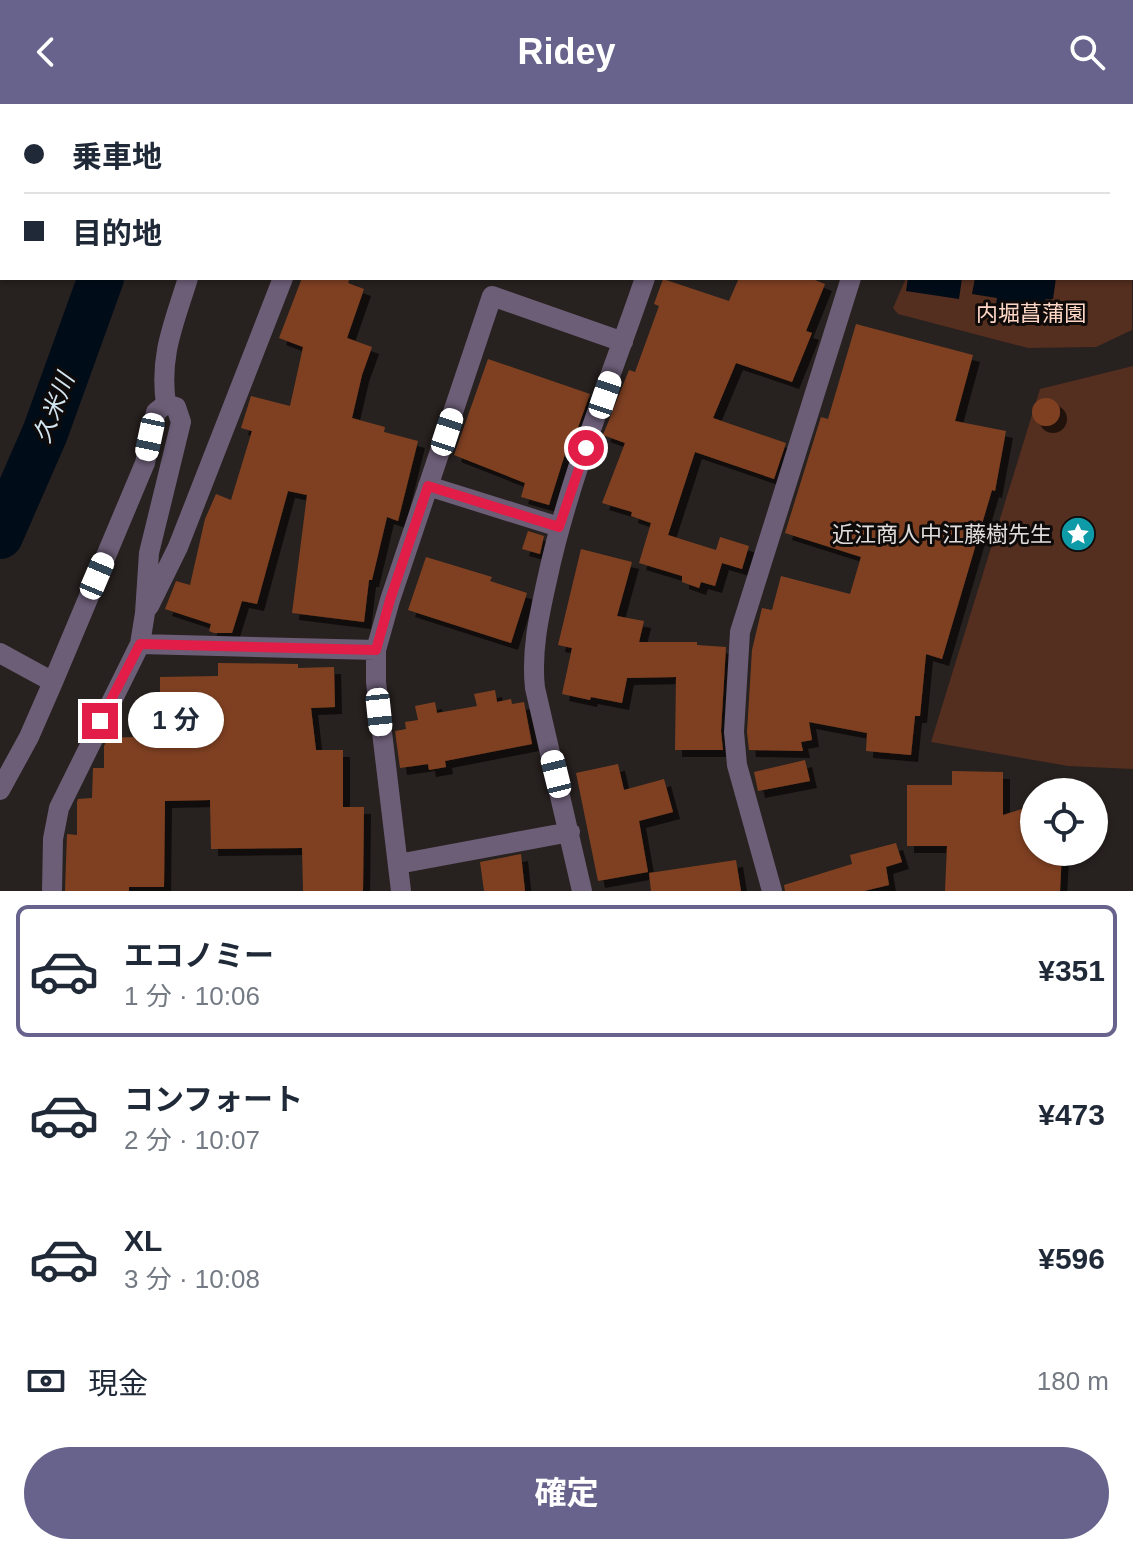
<!DOCTYPE html>
<html lang="ja">
<meta charset="utf-8">
<style>
:root{--surface:#fff;--page:#f6f6f7;--text:#1f2937;--muted:#747a83;--line:#e0e1e3;--accent:#67638c}
body{margin:0;font-family:Arial,"Noto Sans JP",sans-serif;background:var(--page);color:var(--text);height:100vh;display:flex;flex-direction:column;font-size:30px;white-space:nowrap}
*{box-sizing:border-box;margin:0}
p{font-size:26px;color:var(--muted)}
.icon{flex:none;width:44px;height:44px;fill:none;stroke:currentColor;stroke-width:2;stroke-linecap:round;stroke-linejoin:round}
.map{position:relative;height:787px;overflow:hidden}
.sheet{display:flex;flex-direction:column;background:var(--surface);flex:1}
.sheet>*{flex:none}
.hud{position:absolute;left:0px;top:0px;width:1134px;height:176px;box-shadow:0 2px 6px #0004;display:grid;align-content:center;height:176px;padding:0 24px;background:var(--surface)}
.controls{position:absolute;left:1020px;top:674px;display:grid;gap:16px}
.controls a{display:grid;place-items:center;width:88px;height:88px;border-radius:50%;background:var(--surface);box-shadow:0 2px 6px #0004;font-size:40px}
.end{position:absolute;width:36px;height:36px;margin:-18px;border:10px solid #e11d48;background:#fff;box-shadow:0 0 0 4px #fff}
.from{border-radius:50%}
.bubble{position:absolute;height:56px;border-radius:28px;background:var(--surface);box-shadow:0 2px 6px #0004;font-size:26px;font-weight:700;line-height:56px;text-align:center}
.car{position:absolute;width:24px;height:48px;margin:-24px -12px;border-radius:10px;box-shadow:0 0 6px 2px #0007;background:linear-gradient(#fff 24%,#345 0 40%,#fff 0 76%,#345 0 86%,#fff 0)}
.hud b{display:flex;align-items:center;gap:28px;height:76px;font-size:30px}
.hud b+b{border-top:2px solid var(--line)}
.hud i{width:20px;height:20px;background:var(--text)}
ul{padding:14px 0 0;list-style:none}
li{display:flex;align-items:center;gap:24px;height:132px;margin:0 16px 12px;padding:0 8px;border:4px solid transparent;border-radius:12px}
li div{flex:1}
li b{display:block;font-size:30px}
li em{font-style:normal;font-weight:700}
li.on{border-color:var(--accent)}
li>.icon{width:72px;height:72px;stroke-width:1.5}
.pay{display:flex;align-items:center;gap:20px;height:88px;padding:0 24px;font-size:30px}
.pay p{margin-inline-start:auto}
.action{display:flex;gap:16px;margin-top:auto;padding:16px 24px}
.action a{flex:1;height:92px;border-radius:48px;background:var(--accent);color:#fff;font-size:32px;font-weight:700;line-height:92px;text-align:center}
header{display:flex;justify-content:space-between;align-items:center;height:104px;padding:0 24px;background:var(--accent);color:#fff;font-size:36px;font-weight:700}
.map>svg:first-child{display:block}
.green{fill:#542e1f}
.water{fill:#000c18}
.lines{fill:none;stroke-linecap:round;stroke-linejoin:round}
.river{stroke:#000c18;stroke-width:46}
.building{fill:#7f4121;filter:url(#shadow)}
.minor{stroke:#6c5e77;stroke-width:20}
.route{stroke:#e11d48;stroke-width:10}
.labels{text-anchor:middle;stroke-width:6;stroke-linejoin:round;paint-order:stroke}
.park-label{font-size:22px;fill:#fed6c6;stroke:#0e0b0a}
.poi-label{font-size:22px;fill:#e0dcdb;stroke:#0e0b0a;text-anchor:end}
.water-label{font-size:24px;font-style:italic;fill:#d3e5f1;stroke:#0e0b0a}
</style>
<header><svg class="icon" aria-label="back" viewBox="0 0 24 24"><path d="M15 5l-7 7 7 7"/></svg>Ridey<svg class="icon" aria-label="search" viewBox="0 0 24 24"><circle cx="10" cy="10" r="6"/><path d="M15 15l6 6"/></svg></header>
<div class="map">
<svg width="1133" height="787" viewBox="0 0 1133 787">
<defs>
<filter id="shadow"><feDropShadow dx="7" dy="7" stdDeviation="0" flood-color="#0009"/></filter>
</defs>
<rect width="100%" height="100%" fill="#27211f"/>
<!-- green -->
<path class="green" d="M1132 123V226L1096 243 1028 244 898 210 893 204 906 174H1132Z
M1133 262V665L1068 662 931 638 1040 285Z"/>
<!-- water -->
<path class="water" d="M908 174H962L959 195 906 187Z
M975 174H1056L1053 195H1046L1042 220 994 213 997 194 972 190Z"/>
<g class="lines">
<!-- river -->
<path class="river" d="M157 2 158 0
M0 432 45 329 101 174"/>
</g>
<!-- building -->
<path class="building" d="M302 174H350L348 179 364 185 347 234 372 243 362 271 352 314 385 323 384 328 418 337 398 417 387 413 372 476H369L364 518 292 509 307 391 288 387 257 500 242 497 232 529H214L209 527 211 520 165 505 176 477 190 481 205 415 216 390 231 396 252 327 241 324 251 292 290 302 303 243 279 234Z
M739 174H810L825 180 806 227 812 229 792 278 736 259 713 314 786 339 774 375 695 348 668 431 716 446 720 433 749 442 742 465 722 459 715 482 701 478 699 484 682 478V472L639 459 651 419 631 412 632 408 602 399 625 339 603 331 629 266 635 268 659 202 654 200 663 175 729 197Z
M856 220 973 251 955 317 1006 327 995 387 992 386 942 555 926 550 920 612H915L911 651 866 647 867 629 809 618 812 636 801 638 803 647 749 646 747 628 752 546 762 504 772 506 781 472 850 490 861 453 785 429 821 313 828 315Z
M488 255 590 290 568 351 565 350 549 401 521 393 525 379 454 351Z
M1032 308a14 14 0 1 1 28 0a14 14 0 1 1-28 0Z
M528 427 544 432 540 450 522 445Z
M581 445 632 458 617 512 644 517 639 538H697V541L726 543 721 627 723 646H675L676 573 627 574 622 599 591 593 590 596 562 590 572 544 558 541Z
M426 453 492 473 490 477 527 489 511 539 408 506Z
M218 559 298 560V564L334 563 335 603 311 604 316 646H343V703H364L363 787H303L302 744 211 745 210 696 165 697 164 783H129V787H65L67 730 77 731V698L78 695 92 694 93 664H104V642L108 634 160 632V573L218 572Z
M495 586 497 598 511 595 512 600 524 598 532 640 445 657 446 663 429 666 428 660 400 664 395 627 406 625 405 618 418 616 415 602 435 598 437 609 477 602 474 590Z
M805 656 810 677 758 687 754 668Z
M618 660 624 686 664 675 673 708 639 717 648 768 598 777 576 669Z
M952 667 1003 668V711L1034 701V748H1062L1060 787H945L947 742H907V681H952Z
M896 739 902 758 886 763 889 781 864 787H785L784 781 852 760 850 751Z
M521 750 525 787H484L480 758Z
M736 756 741 787H651L649 769Z"/>
<g class="lines">
<!-- minor -->
<path class="minor" d="M845 0 846 2
M8 2 9 0
M240 2 241 0
M257 2 258 0
M301 2 303 0
M346 2 347 0
M704 2 705 0
M0 36 2 28
M428 382 559 423
M149 502 178 443 283 174
M140 540 376 546
M0 549 53 578
M0 686 29 633 53 578 145 359 156 308 166 300
M398 760 570 728
M52 787 53 735 59 704 140 540 145 509 149 449 181 318 176 303 166 300C159 251 174 220 188 174
M401 787 376 578V546L390 496 492 192 623 238
M582 787 535 584C531 547 539 512 547 476 569 373 611 274 645 174
M772 787 737 661 734 628 740 528 851 174"/>
</g>
<g class="lines">
<!-- route -->
<path class="route" d="M100 617 140 540 376 546 390 496 428 382 559 423 586 344"/>
</g>
<!-- icons -->
<defs>
<g id="sight-disc" transform="scale(1.8)"><circle r="9.5" fill="#0f9aa8" stroke="#0e0b0a"/><path d="M0-6L1.8-2.2L6-1.7L2.9 1.2L3.7 5.4L0 3.3L-3.7 5.4L-2.9 1.2L-6-1.7L-1.8-2.2Z" fill="#fff"/></g>
</defs>
<g fill-rule="evenodd">
<use href="#sight-disc" x="1078" y="430"/>
</g>
<g class="labels">
<!-- park labels -->
<g class="park-label">
<text x="1031" y="217">内堀菖蒲園</text>
</g>
<!-- poi labels -->
<g class="poi-label">
<text x="1052" y="438">近江商人中江藤樹先生</text>
</g>
<!-- water labels -->
<g class="water-label">
<text transform="translate(54 304) rotate(-69)" y="8">久米川</text>
</g>
</g>
</svg>
<div class="controls">
<a><svg class="icon" aria-label="locate" viewBox="0 0 24 24"><circle cx="12" cy="12" r="6"/><path d="M12 2v4M12 18v4M2 12h4M18 12h4"/></svg></a>
</div>
<i class="end from" style="left:586px;top:344px"></i>
<i class="end" style="left:100px;top:617px"></i>
<div class="bubble" style="left:128px;top:588px;width:96px">1 分</div>
<i class="car" style="left:605px;top:291px;rotate:19deg"></i>
<i class="car" style="left:447px;top:328px;rotate:18deg"></i>
<i class="car" style="left:150px;top:333px;rotate:192deg"></i>
<i class="car" style="left:97px;top:472px;rotate:23deg"></i>
<i class="car" style="left:379px;top:608px;rotate:174deg"></i>
<i class="car" style="left:556px;top:670px;rotate:346deg"></i>
<div class="hud">
<b><i class="from"></i>乗車地</b>
<b><i></i>目的地</b>
</div>
</div>
<section class="sheet">
<ul>
<li class="on"><svg class="icon" aria-label="car" viewBox="0 0 24 24"><path d="M5 17H2v-5l4-1 3-4h7l3 4 3 1v5h-3M9 17h6M6 11h13"/><circle cx="7" cy="17" r="2"/><circle cx="17" cy="17" r="2"/></svg><div><b>エコノミー</b><p>1 分 · 10:06</p></div><em>¥351</em></li>
<li><svg class="icon" aria-label="car" viewBox="0 0 24 24"><path d="M5 17H2v-5l4-1 3-4h7l3 4 3 1v5h-3M9 17h6M6 11h13"/><circle cx="7" cy="17" r="2"/><circle cx="17" cy="17" r="2"/></svg><div><b>コンフォート</b><p>2 分 · 10:07</p></div><em>¥473</em></li>
<li><svg class="icon" aria-label="car" viewBox="0 0 24 24"><path d="M5 17H2v-5l4-1 3-4h7l3 4 3 1v5h-3M9 17h6M6 11h13"/><circle cx="7" cy="17" r="2"/><circle cx="17" cy="17" r="2"/></svg><div><b>XL</b><p>3 分 · 10:08</p></div><em>¥596</em></li>
</ul>
<div class="pay"><svg class="icon" aria-label="cash" viewBox="0 0 24 24"><path d="M3 7h18v10H3z"/><circle cx="12" cy="12" r="2"/></svg>現金<p>180 m</p></div>
<div class="action"><a>確定</a></div>
</section>
